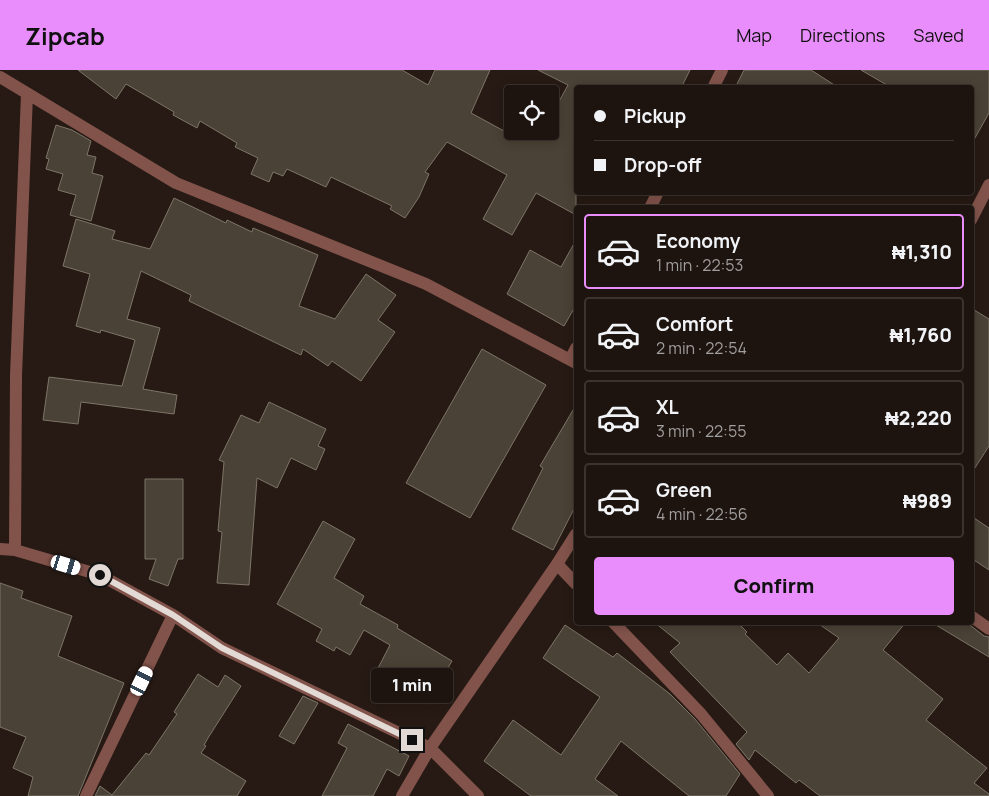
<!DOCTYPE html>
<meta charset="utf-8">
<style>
:root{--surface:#1d140f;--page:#251d18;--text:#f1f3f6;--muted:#a09e9e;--line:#3b332f;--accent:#ea8dfc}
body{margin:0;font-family:Manrope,sans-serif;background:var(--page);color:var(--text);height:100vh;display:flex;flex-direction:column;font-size:19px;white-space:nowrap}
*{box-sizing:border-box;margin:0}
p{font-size:16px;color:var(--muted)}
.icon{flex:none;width:28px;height:28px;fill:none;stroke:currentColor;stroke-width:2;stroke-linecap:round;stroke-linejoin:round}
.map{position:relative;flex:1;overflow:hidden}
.drawer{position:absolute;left:574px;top:135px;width:400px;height:420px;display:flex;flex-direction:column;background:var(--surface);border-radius:5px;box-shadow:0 2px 12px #0003,0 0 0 1px var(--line)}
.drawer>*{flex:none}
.banner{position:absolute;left:574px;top:15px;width:400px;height:110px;border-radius:5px;box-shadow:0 2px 12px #0003,0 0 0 1px var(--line);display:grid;align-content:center;height:110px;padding:0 20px;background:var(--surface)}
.fabs{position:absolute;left:504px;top:15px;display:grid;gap:10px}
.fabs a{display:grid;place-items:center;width:55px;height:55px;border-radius:5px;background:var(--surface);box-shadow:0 2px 12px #0003,0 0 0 1px var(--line);font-size:25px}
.end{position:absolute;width:22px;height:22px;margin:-11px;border:6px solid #e3dad6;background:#111;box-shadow:0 0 0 2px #111}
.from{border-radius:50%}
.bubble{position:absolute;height:35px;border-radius:5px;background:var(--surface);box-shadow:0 2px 12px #0003,0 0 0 1px var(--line);font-size:16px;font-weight:800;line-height:35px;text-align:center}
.car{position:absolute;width:15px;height:30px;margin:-15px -8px;border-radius:6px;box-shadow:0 0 4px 1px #0007;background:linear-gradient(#fff 24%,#345 0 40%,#fff 0 76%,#345 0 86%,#fff 0)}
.banner b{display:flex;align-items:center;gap:18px;height:48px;font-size:19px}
.banner b+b{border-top:1px solid var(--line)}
.banner i{width:12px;height:12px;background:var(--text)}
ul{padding:9px 0 0;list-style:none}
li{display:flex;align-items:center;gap:15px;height:75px;margin:0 10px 8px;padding:0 10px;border:2px solid var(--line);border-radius:5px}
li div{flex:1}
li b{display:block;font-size:19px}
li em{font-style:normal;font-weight:800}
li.current{border-color:var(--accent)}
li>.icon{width:45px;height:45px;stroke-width:1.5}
.primary-button{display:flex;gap:10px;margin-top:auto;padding:10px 20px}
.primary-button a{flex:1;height:58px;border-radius:5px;background:var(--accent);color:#111;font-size:20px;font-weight:800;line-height:58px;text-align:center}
header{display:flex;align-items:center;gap:30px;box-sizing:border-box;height:70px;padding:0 25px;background:var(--accent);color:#111}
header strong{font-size:24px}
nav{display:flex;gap:28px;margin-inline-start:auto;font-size:18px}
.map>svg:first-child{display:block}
.building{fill:#4a4236;stroke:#7d7567}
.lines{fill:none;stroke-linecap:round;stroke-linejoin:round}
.minor{stroke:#82534b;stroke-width:12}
.route{stroke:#e3dad6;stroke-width:6}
</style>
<header>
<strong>Zipcab</strong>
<nav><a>Map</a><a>Directions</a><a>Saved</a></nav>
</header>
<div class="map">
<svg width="989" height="726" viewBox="0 0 989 726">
<rect width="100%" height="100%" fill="#271a14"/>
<!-- building -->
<path class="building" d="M78 0H402L428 15 435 0H490L471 43 504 61H550V48L568 15 538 0H690L681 18H576V145L536 123 512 165 483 149 507 105 447 72 425 102 429 104 419 127 405 148 390 139 392 136 331 107 326 117 287 99 283 106 273 102 269 112 251 104 258 88 235 77 237 73 200 51 197 58 173 45 174 42 126 14 116 29Z
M744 0H811L839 18H735Z
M861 0H989V43L971 75V18H892Z
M56 55 72 60 91 71 87 85 96 87 92 103 103 106 91 151 70 145 76 125 58 120 63 104 46 99 49 89 46 88Z
M174 128 226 153 227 150 252 162 253 158 318 185 299 236 335 249 366 204 396 225 378 250 395 262 361 311 332 291 328 296 303 279 301 285 189 231 191 225 141 201 127 249 160 258 143 319 177 325 174 344 81 332 78 354 43 350 49 307 122 316 135 270 101 260 100 263 76 256 90 204 63 196 76 149 115 161 112 169 150 179Z
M576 170V235L564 256 507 224 530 180 561 197Z
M971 238 989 249V376L971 404Z
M482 279 546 315 470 448 406 413Z
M269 332 326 359 318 376 325 379 316 400 291 388 277 418 257 408 249 515 217 513 222 462 218 461 224 392 219 390 241 345 259 353Z
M576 335V435L553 480 512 459 543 398 540 396Z
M145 409H183V489H178L168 516 149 509 156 489H145Z
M971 446 989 458V500L971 488Z
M323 451 355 469 334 508 364 526 360 534 398 555 397 558 452 591 427 634 378 604 379 601 377 600 390 575 364 560 350 585 336 577 334 581 316 571 322 559 277 534Z
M0 513 23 521 21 528 72 546 58 586 124 613 78 726H28L33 707 13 698 26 667 0 657Z
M654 552H737L747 562 745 564 777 595 788 583 809 603 839 568 816 552H906L883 580 943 629 926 650 987 698 974 713 989 724V726H820L799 710 796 713 755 680 749 690 736 674 747 662 670 582 680 573Z
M931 552H966L984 566 989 567V587Z
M565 555 613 587 617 583 670 624 695 649 740 704 726 726H689L621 671 595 709 618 726H531L484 691 513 650 561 685 600 627 543 588Z
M198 604 218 617 225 605 241 616 208 668 204 675 206 676 201 683 246 711 237 726H95L100 716 112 725 146 683 149 685 177 644 174 642Z
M303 626 318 633 294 674 279 666Z
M348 654 409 686 399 706 387 699 373 726H322L347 678 338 673Z"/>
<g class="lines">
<!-- minor -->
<path class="minor" d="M0 7 176 113 426 214 576 293
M713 18 722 0
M650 138 658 122
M971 150 989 115
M570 290 576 278
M0 479 15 480 100 505 173 545 222 578 430 678 478 726
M15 480 16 306 27 24
M557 494 576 514
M971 546 989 559
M613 552 701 644 768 726
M86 726 173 545
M402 726 430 678 557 494 576 464"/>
</g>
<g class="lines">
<!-- route -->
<path class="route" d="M100 505 173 545 222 578 412 670"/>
</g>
</svg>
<div class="fabs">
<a><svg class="icon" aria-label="locate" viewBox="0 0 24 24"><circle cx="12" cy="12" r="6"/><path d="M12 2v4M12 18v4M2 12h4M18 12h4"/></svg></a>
</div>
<i class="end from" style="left:100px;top:505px"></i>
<i class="end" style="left:412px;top:670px"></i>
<div class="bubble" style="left:371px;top:598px;width:82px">1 min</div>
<i class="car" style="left:66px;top:495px;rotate:107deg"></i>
<i class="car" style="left:142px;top:611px;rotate:26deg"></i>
<div class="banner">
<b><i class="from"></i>Pickup</b>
<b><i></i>Drop-off</b>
</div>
<section class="drawer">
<ul>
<li class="current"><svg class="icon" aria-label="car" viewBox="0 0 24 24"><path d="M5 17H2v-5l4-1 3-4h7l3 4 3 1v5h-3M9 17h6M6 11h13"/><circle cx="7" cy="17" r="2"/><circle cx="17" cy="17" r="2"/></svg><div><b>Economy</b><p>1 min · 22:53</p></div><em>₦1,310</em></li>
<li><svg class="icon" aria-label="car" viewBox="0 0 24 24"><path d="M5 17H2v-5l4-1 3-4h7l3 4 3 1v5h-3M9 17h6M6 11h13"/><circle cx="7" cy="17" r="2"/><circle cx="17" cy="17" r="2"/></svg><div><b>Comfort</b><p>2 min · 22:54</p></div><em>₦1,760</em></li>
<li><svg class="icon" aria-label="car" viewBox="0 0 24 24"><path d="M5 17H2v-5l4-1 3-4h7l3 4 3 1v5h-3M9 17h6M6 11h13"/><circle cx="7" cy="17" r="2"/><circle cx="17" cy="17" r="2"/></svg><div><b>XL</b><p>3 min · 22:55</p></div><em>₦2,220</em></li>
<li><svg class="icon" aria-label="car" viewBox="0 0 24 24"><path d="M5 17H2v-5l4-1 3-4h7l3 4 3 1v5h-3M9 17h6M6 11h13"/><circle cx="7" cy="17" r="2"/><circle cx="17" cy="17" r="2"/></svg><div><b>Green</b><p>4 min · 22:56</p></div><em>₦989</em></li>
</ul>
<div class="primary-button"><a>Confirm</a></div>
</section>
</div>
